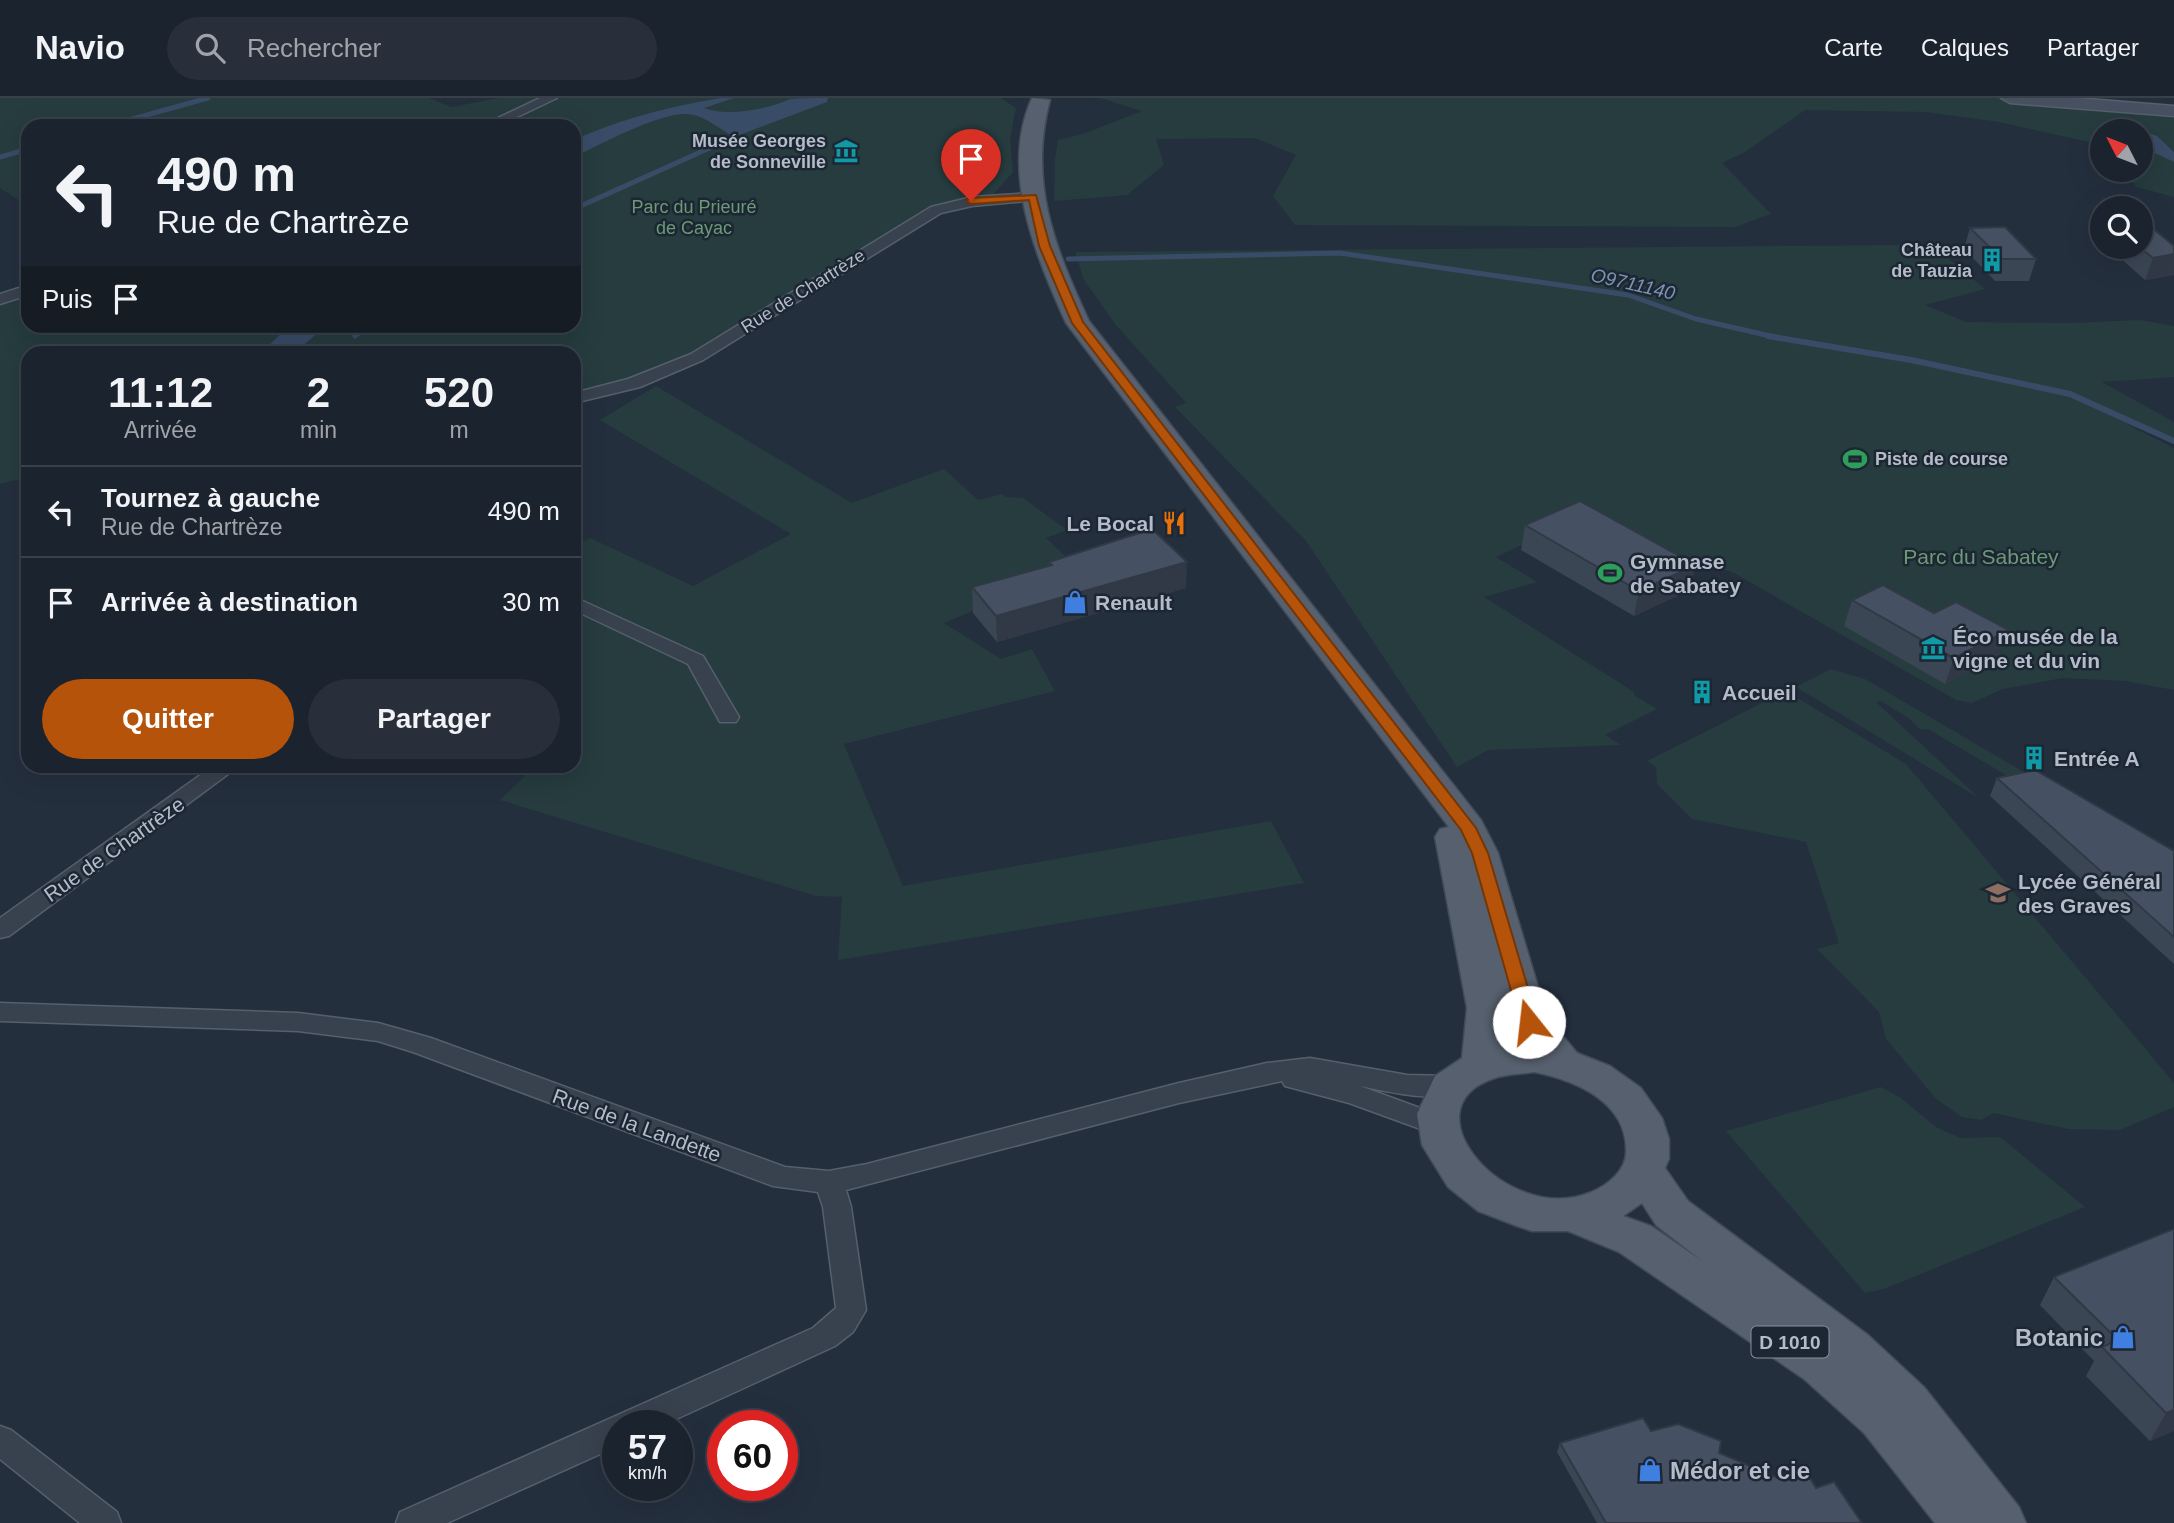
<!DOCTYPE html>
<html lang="fr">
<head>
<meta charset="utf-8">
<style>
	:root { --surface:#1b232e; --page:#282f3a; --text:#f1f3f6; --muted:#a0a4aa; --line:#39404a; --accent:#b45309 }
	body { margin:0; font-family:Helvetica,sans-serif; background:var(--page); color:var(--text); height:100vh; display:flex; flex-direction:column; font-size:26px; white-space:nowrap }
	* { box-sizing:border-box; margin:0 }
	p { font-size:23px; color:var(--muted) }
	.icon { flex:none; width:38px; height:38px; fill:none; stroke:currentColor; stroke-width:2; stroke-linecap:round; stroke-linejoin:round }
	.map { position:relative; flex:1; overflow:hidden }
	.sheet { position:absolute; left:21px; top:248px; width:560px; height:427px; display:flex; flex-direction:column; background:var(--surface); border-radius:21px; box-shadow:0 7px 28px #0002,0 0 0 2px var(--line) }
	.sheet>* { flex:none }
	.guide { position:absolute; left:21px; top:21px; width:560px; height:214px; border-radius:21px; box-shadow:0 7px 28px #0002,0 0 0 2px var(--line); background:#1b232e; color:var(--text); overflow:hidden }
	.needle { width:46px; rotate:312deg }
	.buttons { position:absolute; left:2090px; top:21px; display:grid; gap:14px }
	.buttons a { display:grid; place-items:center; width:63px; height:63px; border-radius:50%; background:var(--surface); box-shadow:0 7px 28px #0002,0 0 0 2px var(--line); font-size:35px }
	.speed { position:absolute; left:602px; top:1312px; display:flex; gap:14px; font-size:35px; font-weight:700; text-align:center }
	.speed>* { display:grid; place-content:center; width:91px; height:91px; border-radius:50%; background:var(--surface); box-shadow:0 7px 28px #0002,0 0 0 2px var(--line); line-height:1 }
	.speed small { font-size:18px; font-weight:400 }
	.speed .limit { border:10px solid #d22; background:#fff; color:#111 }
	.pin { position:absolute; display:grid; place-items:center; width:60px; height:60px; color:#fff; margin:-72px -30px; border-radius:50% 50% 50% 0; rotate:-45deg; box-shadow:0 0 7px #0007 }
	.pin .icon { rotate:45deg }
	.me { position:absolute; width:77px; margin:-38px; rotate:344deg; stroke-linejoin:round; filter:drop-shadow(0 0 5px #0008) }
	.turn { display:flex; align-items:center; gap:24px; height:147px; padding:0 21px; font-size:32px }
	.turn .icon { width:91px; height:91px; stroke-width:2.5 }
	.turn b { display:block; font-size:49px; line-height:60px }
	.then { display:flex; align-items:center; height:66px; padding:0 21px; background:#0003; gap:14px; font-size:26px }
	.eta { display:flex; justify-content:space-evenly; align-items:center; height:119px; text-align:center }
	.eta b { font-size:42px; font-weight:600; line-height:49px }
	.primary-button { display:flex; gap:14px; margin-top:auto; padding:14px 21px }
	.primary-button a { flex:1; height:80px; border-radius:42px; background:var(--accent); color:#fff; font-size:28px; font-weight:600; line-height:80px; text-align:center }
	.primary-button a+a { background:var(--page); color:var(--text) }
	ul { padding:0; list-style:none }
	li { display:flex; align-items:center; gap:21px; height:91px; padding:0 21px; border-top:2px solid var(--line) }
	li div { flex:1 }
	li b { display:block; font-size:26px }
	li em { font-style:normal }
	header { display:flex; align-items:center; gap:42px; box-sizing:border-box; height:98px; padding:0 35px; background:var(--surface); border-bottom:2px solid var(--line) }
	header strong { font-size:33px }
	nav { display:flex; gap:38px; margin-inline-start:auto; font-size:24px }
	.search { width:490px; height:63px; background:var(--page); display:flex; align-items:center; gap:18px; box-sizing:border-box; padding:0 24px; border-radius:38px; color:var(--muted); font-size:26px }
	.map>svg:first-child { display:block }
	.green { fill:#263c3f }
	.water { fill:#394c67 }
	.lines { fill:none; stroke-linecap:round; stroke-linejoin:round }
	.stream-far1 { stroke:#394c67; stroke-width:5 }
	.stream { stroke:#394c67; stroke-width:6 }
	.street-casing { stroke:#565f6c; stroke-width:3 }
	.secondary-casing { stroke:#565f6c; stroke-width:3 }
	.primary-casing { stroke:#414a57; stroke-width:3 }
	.street { fill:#38414e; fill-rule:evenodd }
	.secondary { fill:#465061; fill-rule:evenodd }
	.primary { fill:#56606e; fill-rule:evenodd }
	.wall { fill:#3b4654 }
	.shaded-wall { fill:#303945 }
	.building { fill:#455162; stroke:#303945; stroke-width:2 }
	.route { fill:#b45309; stroke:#753606; stroke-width:2 }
	.labels { text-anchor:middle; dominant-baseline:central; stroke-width:5; stroke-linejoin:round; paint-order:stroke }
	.far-poi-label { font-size:18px; font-weight:bold; fill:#b4bcc9; stroke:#1d2633; text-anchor:end }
	.far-park-label { font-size:18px; fill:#6b9a76; stroke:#1d2633 }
	.far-street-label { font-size:18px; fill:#b4bcc9; stroke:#1d2633 }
	.far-water-label { font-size:19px; font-style:italic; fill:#7c92b1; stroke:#1d2633 }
	.shield { fill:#1d2633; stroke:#878f9c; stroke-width:2 }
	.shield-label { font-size:19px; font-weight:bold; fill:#b4bcc9 }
	.poi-label { font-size:21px; font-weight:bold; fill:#b4bcc9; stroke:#1d2633; text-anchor:start }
	.park-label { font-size:21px; fill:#6b9a76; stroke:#1d2633 }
	.street-label { font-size:21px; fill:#b4bcc9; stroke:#1d2633 }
	.near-poi-label { font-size:24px; font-weight:bold; fill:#b4bcc9; stroke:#1d2633; text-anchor:end }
</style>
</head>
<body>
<header>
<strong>Navio</strong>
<div class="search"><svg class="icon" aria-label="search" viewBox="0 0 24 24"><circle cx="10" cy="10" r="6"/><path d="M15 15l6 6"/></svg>Rechercher</div>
<nav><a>Carte</a><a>Calques</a><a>Partager</a></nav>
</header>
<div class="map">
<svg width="2174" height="1425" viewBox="0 0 2174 1425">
	<rect width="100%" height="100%" fill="#242f3e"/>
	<path class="green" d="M 0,0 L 429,0 L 452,9 L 499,0 L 1001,0 L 1016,10 L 1010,42 L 1013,74 L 990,100 L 957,105 L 697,259 L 574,300 L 574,256 L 28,256 L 28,379 L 0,386 L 0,201 L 28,192 L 28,228 L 574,228 L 574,28 L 28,28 L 28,108 L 0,90 Z
		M 1100,0 L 2010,0 L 2174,13 L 2174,99 L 2136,89 L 2125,72 L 2140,72 L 2140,33 L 2102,33 L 2102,47 L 1999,24 L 1926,14 L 1805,12 L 1745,54 L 1722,65 L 1771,116 L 1735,129 L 1295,127 L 1273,98 L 1296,57 L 1255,40 L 1156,41 L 1164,67 L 1127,97 L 1054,103 L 1055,61 L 1058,42 L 1083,36 L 1142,13 Z
		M 1910,147 L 1942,155 L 1985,191 L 1925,207 L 1966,224 L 2070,225 L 2140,222 L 2174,228 L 2174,279 L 2102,284 L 2174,324 L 2174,343 L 2126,326 L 2174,350 L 2174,592 L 2126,583 L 2063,580 L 2003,591 L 1972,605 L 1956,602 L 1734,475 L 1610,432 L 1582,419 L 1496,459 L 1537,484 L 1484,499 L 1634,594 L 1634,597 L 1657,611 L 1605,637 L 1621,647 L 1488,652 L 1457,669 L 1306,443 L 1175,309 L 1186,305 L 1116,227 L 1084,182 L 1075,154 Z
		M 656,288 L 852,405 L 944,371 L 978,402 L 1002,396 L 1005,399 L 1023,400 L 1067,432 L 1046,440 L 1077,469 L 944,525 L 1001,561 L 1032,551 L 1055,593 L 844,646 L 903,788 L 1271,723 L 1304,785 L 838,862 L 842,799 L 816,798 L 500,702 L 534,669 L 574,668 L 574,449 L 590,440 L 693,488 L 791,436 L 600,322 Z
		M 1831,571 L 1865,581 L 2029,677 L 2026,689 L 1928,631 L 1921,632 L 1907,619 L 1881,603 L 1876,604 L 1979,700 L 1796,589 Z
		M 1786,593 L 1906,666 L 2174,985 L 2174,1009 L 2120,1032 L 2068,1031 L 1994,1015 L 1981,1022 L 1962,1019 L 1936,1001 L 1886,941 L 1879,914 L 1817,851 L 1839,845 L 1806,744 L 1692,721 L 1657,686 L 1656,669 L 1647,663 Z
		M 1881,989 L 1901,1000 L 1936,1029 L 1960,1040 L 2000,1039 L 2085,1109 L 1884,1191 L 1865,1195 L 1726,1033 Z"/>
	<path class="water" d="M 721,0 L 734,0 L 704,10 C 727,19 769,11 790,1 C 799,0 818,0 828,0 L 827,4 L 734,39 C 720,31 701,15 685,16 C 657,16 601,46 574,59 L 574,42 C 623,20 668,9 721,0 Z
		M 2139,32 L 2157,38 L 2174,54 L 2174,64 L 2140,48 L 2140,33 L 2120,33 Z
		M 289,228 L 326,228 L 294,255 L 261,255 Z"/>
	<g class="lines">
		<path class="stream-far1" d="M 107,28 L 208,0
			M 0,59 L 28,51
			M 574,111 L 734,39
			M 1068,161 L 1340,155 L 1628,197 L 1696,221 L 1779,240
			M 355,238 L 370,228"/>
		<path class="stream" d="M 1768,238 L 1911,262 L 2070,296 L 2174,343
			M 332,256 L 345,249"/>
		<g class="street-casing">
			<path id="street" d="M 540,0 L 557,0 L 498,28 L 481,28 Z
				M 1033,95 L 1038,96 L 1038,102 L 972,108 L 941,115 L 703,262 L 640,289 L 574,305 L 574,295 L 628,281 L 691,256 L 931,109 L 972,99 Z
				M 28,187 L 28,197 L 0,206 L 0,196 Z
				M 574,499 L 703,558 L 739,619 L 736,624 L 720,624 L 688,566 L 574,512 Z
				M 213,668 L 239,668 L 9,838 L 0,840 L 0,820 Z
				M 0,905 L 298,915 L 378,925 L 431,940 L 785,1069 L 829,1073 L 867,1066 L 1179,985 L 1267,965 L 1310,960 L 1407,977 L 1450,978 L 1459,981 L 1463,988 L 1459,995 C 1428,1004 1391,994 1360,988 L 1447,1020 L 1451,1027 L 1447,1034 L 1437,1037 L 1349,1005 L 1285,988 L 1282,983 L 1179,1005 L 846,1092 L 851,1109 L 866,1212 L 853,1234 L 835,1248 L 661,1328 L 618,1328 L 618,1348 L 447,1425 L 396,1425 L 400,1414 L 813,1230 L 836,1210 L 823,1109 L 818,1094 L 773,1088 L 413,954 L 378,943 L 298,933 L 0,923 Z
				M 0,1328 L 11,1332 L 117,1414 L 121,1425 L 80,1425 L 0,1361 Z"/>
		</g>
		<g class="secondary-casing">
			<path id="secondary" d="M 2001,0 L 2076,0 L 2174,8 L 2174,18 L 2010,5 Z"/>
		</g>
		<g class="primary-casing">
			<path id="primary" d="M 1032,0 L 1050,2 C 1028,84 1055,150 1089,223 L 1481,722 L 1498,755 L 1547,919 L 1577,955 L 1610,968 L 1641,990 L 1662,1020 L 1669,1041 L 1669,1061 L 1665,1070 L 1688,1103 L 1868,1237 L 1924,1289 L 2019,1409 L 2026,1425 L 1935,1425 L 1864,1335 L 1804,1281 L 1619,1154 L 1568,1133 L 1532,1133 L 1517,1128 L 1478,1113 L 1448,1089 L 1422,1047 L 1417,1016 L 1435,978 L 1462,960 L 1467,910 L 1435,739 L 1440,731 L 1449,729 L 1066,225 C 1036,158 999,73 1032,0 ZM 1506,914 L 1509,924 L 1525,946 L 1504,949 ZM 1534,974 C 1575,982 1628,1004 1626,1054 C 1626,1073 1607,1088 1589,1095 C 1507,1127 1406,1012 1492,981 C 1504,976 1521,976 1534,974 ZM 1642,1105 L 1656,1127 L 1702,1163 L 1651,1128 L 1623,1118 Z"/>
		</g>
		<use href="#street" class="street"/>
		<use href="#secondary" class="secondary"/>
		<use href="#primary" class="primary"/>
	</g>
	<path class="wall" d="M 1970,130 L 2036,161 L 2029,183 L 1995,183 L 1964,151 Z
		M 2109,149 L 2140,149 L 2174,177 L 2145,182 L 2109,150 Z
		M 1525,427 L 1690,492 L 1634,518 L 1521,452 Z
		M 1049,464 L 1186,490 L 997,544 L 973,515 L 972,489 L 1049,468 Z
		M 1852,502 L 1999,558 L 1945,586 L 1844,528 Z
		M 1997,680 L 2174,753 L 2174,866 L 1990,698 Z
		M 2174,1131 L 2174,1333 L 2150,1343 L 2086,1278 L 2094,1263 L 2040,1207 L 2054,1179 Z
		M 1651,1333 L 1719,1355 L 1785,1383 L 1816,1390 L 1862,1425 L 1597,1425 L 1557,1354 L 1560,1345 Z"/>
	<path class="shaded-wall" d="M 2174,156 L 2174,177 L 2145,182 L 2153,160 Z
		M 1187,464 L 1186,490 L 997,544 L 996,518 Z
		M 1696,467 L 1690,492 L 1634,518 L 1639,493 Z
		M 2009,532 L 1999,558 L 1945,586 L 1954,560 Z
		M 2174,1312 L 2174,1333 L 2150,1343 L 2166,1315 Z"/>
	<path class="building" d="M 2140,128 L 2150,128 L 2174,148 L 2174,156 L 2153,160 L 2139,149 Z
		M 2005,129 L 2036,161 L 2002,161 L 1970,130 Z
		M 1580,403 L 1696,467 L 1639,493 L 1525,427 Z
		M 1152,431 L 1187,464 L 996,518 L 972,489 L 1052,467 L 1049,464 Z
		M 1883,487 L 1934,515 L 1956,504 L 2009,532 L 1954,560 L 1852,502 Z
		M 2035,672 L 2174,753 L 2174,839 L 1997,680 Z
		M 2174,1131 L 2174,1312 L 2166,1315 L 2102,1249 L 2118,1242 L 2054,1179 Z
		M 1643,1320 L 1651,1333 L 1678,1326 L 1721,1343 L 1719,1355 L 1785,1383 L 1807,1375 L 1816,1390 L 1834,1384 L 1862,1425 L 1606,1425 L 1560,1345 Z"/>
	<path class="route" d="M 1036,97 L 1050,148 L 1083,224 L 1476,730 L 1488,755 L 1538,924 L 1535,928 L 1523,928 L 1520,924 L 1472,755 L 1461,732 L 1072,225 L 1039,148 L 1029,102 L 971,106 L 966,103 L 971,100 Z"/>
	<defs>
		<g id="museum-bare" transform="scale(1.89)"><path d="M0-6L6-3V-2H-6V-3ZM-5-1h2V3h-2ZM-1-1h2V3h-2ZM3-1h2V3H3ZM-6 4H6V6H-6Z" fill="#0f9aa8" stroke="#1d2633" stroke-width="2.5" paint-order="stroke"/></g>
		<g id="building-bare" transform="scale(1.89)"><path d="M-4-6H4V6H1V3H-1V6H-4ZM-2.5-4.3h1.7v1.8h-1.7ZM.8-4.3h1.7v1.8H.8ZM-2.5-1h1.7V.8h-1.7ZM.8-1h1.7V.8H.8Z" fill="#0f9aa8" stroke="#1d2633" stroke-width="2.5" paint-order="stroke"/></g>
		<g id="stadium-bare" transform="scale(1.89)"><path d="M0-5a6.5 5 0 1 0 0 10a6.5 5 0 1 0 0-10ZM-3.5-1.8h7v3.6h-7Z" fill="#2e9e5b" stroke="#1d2633" stroke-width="2.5" paint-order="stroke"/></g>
		<g id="restaurant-bare" transform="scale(1.89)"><path d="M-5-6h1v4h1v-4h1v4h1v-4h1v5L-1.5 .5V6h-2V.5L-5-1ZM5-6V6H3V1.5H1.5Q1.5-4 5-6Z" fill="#e8710a" stroke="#1d2633" stroke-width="2.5" paint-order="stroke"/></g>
		<g id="shop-bare" transform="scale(1.89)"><path d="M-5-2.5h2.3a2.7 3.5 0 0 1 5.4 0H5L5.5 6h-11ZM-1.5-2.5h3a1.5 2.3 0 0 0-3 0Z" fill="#3f7fe0" stroke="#1d2633" stroke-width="2.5" paint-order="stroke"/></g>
		<g id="school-bare" transform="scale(1.89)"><path d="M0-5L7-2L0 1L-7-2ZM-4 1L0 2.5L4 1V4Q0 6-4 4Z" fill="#8d6e63" stroke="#1d2633" stroke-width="2.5" paint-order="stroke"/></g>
	</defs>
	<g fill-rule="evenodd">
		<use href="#museum-bare" x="846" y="53"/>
		<use href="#building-bare" x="1992" y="162"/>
		<use href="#stadium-bare" x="1855" y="361"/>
		<use href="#restaurant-bare" x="1174" y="425"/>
		<use href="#stadium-bare" x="1610" y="475"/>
		<use href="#shop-bare" x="1075" y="504"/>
		<use href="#museum-bare" x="1933" y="550"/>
		<use href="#building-bare" x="1702" y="594"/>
		<use href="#building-bare" x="2034" y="660"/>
		<use href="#school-bare" x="1998" y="795"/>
		<use href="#shop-bare" x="2123" y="1239"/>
		<use href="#shop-bare" x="1650" y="1372"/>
	</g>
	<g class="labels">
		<g class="far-poi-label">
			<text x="826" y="43">Musée Georges<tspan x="826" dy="21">de Sonneville</tspan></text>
			<text x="1972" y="152">Château<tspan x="1972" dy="21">de Tauzia</tspan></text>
			<text x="1875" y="361" text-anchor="start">Piste de course</text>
		</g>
		<g class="far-park-label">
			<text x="694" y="109">Parc du Prieuré<tspan x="694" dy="21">de Cayac</tspan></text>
		</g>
		<g class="far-street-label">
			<text transform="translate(803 193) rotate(-32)">Rue de Chartrèze</text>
		</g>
		<g class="far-water-label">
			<text transform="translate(1633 186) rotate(13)">O9711140</text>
		</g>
		<rect class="shield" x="1751.5" y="1228.5" width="77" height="31" rx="5"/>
		<g class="shield-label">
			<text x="1790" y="1244">D 1010</text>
		</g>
		<g class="poi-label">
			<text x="1154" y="425" text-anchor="end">Le Bocal</text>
			<text x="1630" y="463">Gymnase<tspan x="1630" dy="24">de Sabatey</tspan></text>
			<text x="1095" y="504">Renault</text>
			<text x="1953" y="538">Éco musée de la<tspan x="1953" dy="24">vigne et du vin</tspan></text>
			<text x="1722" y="594">Accueil</text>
			<text x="2054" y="660">Entrée A</text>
			<text x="2018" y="783">Lycée Général<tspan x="2018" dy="24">des Graves</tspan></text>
		</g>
		<g class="park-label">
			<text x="1981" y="458">Parc du Sabatey</text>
		</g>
		<g class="street-label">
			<text transform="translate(114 751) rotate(-35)">Rue de Chartrèze</text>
			<text transform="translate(637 1027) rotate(20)">Rue de la Landette</text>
		</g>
		<g class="near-poi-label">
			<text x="2103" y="1239">Botanic</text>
			<text x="1670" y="1372" text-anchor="start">Médor et cie</text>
		</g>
	</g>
</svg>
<div class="buttons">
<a><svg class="needle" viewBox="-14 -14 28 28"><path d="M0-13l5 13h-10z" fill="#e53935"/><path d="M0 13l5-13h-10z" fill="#a0a4aa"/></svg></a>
<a><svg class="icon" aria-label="search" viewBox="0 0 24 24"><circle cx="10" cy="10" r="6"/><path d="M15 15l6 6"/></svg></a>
</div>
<div class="speed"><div>57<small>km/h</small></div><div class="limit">60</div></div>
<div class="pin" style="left:971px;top:103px;background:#d93025"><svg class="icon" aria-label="arrive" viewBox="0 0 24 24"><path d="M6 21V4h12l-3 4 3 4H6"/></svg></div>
<svg class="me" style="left:1529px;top:924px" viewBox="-20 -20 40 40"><circle r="19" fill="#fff"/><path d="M0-13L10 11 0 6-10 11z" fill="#b45309"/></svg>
<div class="guide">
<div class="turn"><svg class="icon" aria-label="left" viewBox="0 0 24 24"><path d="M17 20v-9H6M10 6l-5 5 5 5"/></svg><div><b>490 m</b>Rue de Chartrèze</div></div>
<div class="then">Puis<svg class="icon" aria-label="arrive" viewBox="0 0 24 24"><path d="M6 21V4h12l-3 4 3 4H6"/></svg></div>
</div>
<section class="sheet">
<div class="eta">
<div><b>11:12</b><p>Arrivée</p></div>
<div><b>2</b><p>min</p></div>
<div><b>520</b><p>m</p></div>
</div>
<ul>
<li><svg class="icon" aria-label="left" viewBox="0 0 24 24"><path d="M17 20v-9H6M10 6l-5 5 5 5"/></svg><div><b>Tournez à gauche</b><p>Rue de Chartrèze</p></div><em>490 m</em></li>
<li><svg class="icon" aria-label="arrive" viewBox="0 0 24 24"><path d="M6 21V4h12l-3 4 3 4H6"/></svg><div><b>Arrivée à destination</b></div><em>30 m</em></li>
</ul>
<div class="primary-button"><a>Quitter</a><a>Partager</a></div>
</section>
</div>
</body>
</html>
